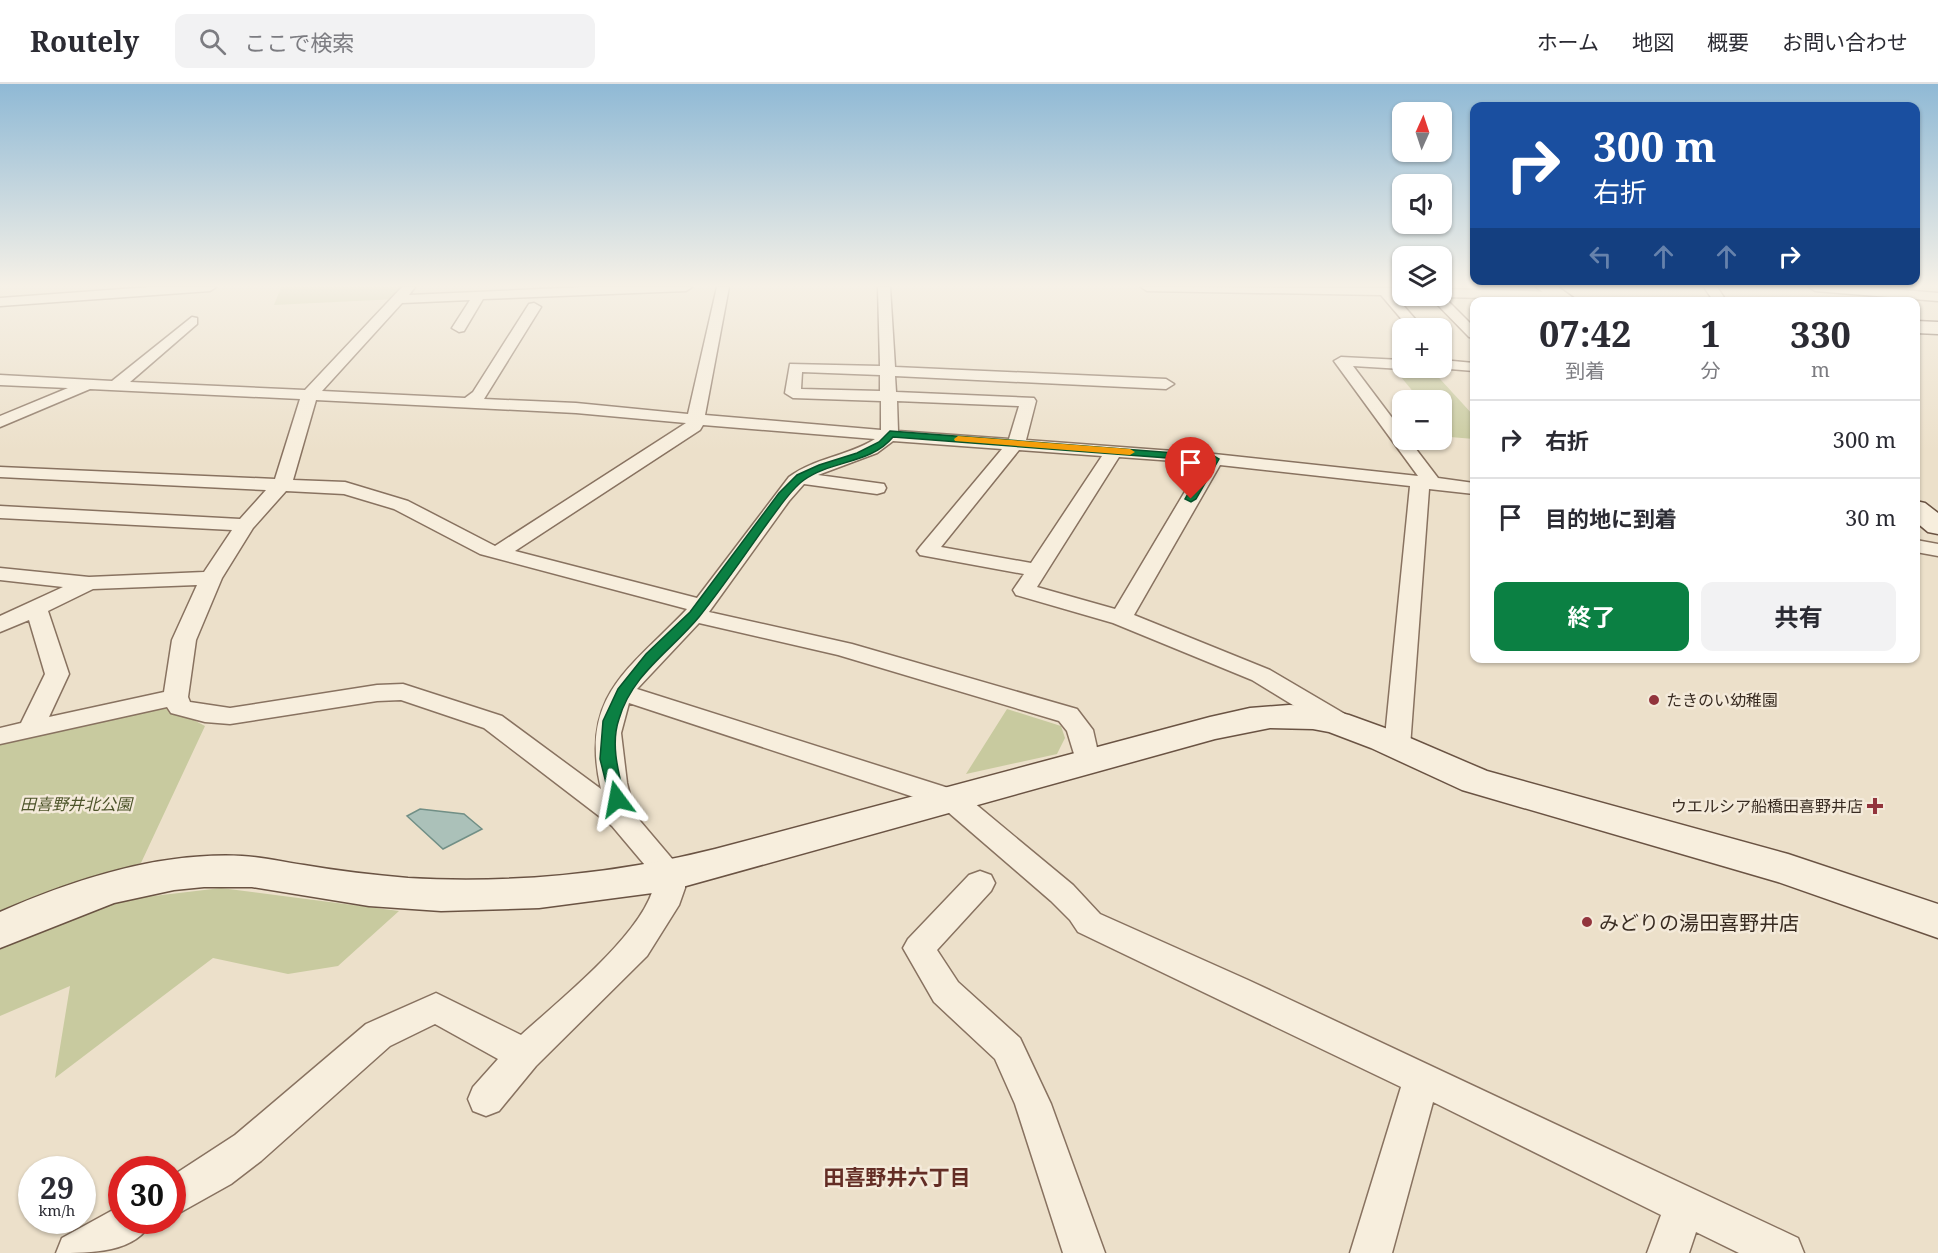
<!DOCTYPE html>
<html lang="ja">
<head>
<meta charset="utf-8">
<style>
	:root { --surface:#fff; --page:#f2f2f3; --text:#2b2b33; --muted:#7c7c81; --line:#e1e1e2; --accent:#0b8043 }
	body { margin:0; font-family:"Noto Serif","Noto Sans JP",serif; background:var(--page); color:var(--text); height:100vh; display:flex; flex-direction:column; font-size:22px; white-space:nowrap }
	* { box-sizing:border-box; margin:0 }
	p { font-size:20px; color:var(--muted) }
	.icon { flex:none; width:33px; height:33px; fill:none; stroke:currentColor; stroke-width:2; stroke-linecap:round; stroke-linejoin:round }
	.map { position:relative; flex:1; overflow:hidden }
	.side { position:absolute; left:1470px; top:213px; width:450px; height:366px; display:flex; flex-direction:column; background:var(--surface); border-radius:12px; box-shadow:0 2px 4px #0004 }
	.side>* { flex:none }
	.banner { position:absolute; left:1470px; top:18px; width:450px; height:183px; border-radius:12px; box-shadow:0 2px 4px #0004; background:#1a4fa0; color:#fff; overflow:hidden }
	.needle { width:39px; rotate:3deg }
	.controls { position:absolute; left:1392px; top:18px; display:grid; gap:12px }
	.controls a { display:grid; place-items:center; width:60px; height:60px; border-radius:12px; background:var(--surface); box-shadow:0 2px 4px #0004; font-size:30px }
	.speed { position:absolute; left:18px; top:1072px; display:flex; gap:12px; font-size:30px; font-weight:700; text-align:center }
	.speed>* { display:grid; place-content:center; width:78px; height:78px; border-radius:50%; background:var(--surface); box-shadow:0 2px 4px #0004; line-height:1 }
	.speed small { font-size:15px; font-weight:400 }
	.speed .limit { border:9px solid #d22; background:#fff; color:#111 }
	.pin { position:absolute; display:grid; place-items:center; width:51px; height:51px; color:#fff; margin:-62px -26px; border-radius:50% 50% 50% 0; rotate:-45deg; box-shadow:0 0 6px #0007 }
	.pin .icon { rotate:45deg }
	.me { position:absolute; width:66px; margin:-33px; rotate:347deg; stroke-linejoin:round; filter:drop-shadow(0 0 4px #0008) }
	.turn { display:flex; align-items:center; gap:21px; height:126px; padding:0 24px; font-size:27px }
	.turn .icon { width:78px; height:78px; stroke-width:2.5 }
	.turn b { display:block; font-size:42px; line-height:51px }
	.lanes { display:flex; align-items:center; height:57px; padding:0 24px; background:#0003; justify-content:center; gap:30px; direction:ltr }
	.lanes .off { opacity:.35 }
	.eta { display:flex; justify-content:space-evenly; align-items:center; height:102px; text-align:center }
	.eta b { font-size:36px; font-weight:700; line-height:42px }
	.cta { display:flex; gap:12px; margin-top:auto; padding:12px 24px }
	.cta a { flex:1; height:69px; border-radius:12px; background:var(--accent); color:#fff; font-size:24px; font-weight:700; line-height:69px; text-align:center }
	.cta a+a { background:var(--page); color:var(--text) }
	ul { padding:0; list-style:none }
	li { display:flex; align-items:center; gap:18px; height:78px; padding:0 24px; border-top:2px solid var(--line) }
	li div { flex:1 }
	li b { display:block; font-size:22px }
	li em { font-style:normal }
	header { display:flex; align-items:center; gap:36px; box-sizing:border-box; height:84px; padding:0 30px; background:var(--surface); border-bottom:2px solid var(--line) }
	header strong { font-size:28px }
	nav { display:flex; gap:33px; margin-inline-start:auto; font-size:21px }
	.search { width:420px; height:54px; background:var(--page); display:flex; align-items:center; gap:15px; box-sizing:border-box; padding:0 21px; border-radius:12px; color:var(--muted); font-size:22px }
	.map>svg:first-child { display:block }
	.green { fill:#c8ca9f }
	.water { fill:#abc1b9; stroke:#718f86; stroke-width:1.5 }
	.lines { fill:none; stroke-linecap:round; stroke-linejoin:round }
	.street-casing { stroke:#887260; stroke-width:3 }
	.secondary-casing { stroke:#6a5343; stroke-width:3 }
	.street { fill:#f7eedd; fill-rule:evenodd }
	.secondary { fill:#f7eedd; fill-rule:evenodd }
	.route { fill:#0b8043; stroke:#07532c; stroke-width:1.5 }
	.slow { fill:#f59e0b }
	.poi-dot { fill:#92343c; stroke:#f4eada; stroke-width:2 }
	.labels { text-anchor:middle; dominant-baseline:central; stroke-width:5; stroke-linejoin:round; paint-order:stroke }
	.poi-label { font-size:16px; fill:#392c22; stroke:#f4eada; text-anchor:start }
	.park-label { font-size:16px; font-style:italic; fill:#4d542a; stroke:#f4eada }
	.near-poi-label { font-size:20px; fill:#392c22; stroke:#f4eada; text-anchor:start }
	.near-neighbourhood-label { font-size:21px; font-weight:bold; fill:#632d25; stroke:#f4eada }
</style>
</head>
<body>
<header>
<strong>Routely</strong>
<div class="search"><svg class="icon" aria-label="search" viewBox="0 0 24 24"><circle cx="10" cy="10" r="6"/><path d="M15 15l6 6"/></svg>ここで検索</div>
<nav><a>ホーム</a><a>地図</a><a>概要</a><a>お問い合わせ</a></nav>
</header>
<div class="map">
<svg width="1938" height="1169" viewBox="0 0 1938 1169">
	<rect width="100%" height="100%" fill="#ece0ca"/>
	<path class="green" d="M 281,203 L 405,203 L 397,215 L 274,221 Z
		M 1391,281 L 1430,284 L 1474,332 L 1474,355 L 1450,353 L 1442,343 L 1442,316 L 1420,316 Z
		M 169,623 L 205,642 L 141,779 L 35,813 L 0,827 L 0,658 Z
		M 1007,625 L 1061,642 L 1065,654 L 1057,670 L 966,690 Z
		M 221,804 L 399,827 L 338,882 L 288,890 L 213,874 L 55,994 L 70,902 L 0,932 L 0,863 L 120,816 Z"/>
	<path class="water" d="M 420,725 L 464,730 L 482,745 L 443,765 L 407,732 Z"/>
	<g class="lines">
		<g class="street-casing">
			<path id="street" d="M 150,203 L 216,203 L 210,207 L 0,222 L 0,214 Z
				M 402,203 L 415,203 L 409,211 L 584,203 L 692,203 L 686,207 L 483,215 L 464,247 L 459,248 L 452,244 L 470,216 L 402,219 L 322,307 L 465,314 L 473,308 L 529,220 L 534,219 L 541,223 L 484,315 L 576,319 L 688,330 L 717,203 L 729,203 L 705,331 L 881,346 L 881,317 L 793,314 L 785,309 L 790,280 L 880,282 L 878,203 L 890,203 L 895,283 L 1166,295 L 1174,300 L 1166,305 L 895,292 L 896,308 L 1034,314 L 1036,317 L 1026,356 L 1214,370 L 1418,392 L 1334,277 L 1341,273 L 1402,276 L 1402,284 L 1406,284 L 1402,285 L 1353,282 L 1402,347 L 1402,356 L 1409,356 L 1438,394 L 1474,399 L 1474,410 L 1429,405 L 1410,663 L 1406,669 L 1397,672 L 1388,669 L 1384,663 L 1410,402 L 1220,381 L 1134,531 L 1270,586 L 1350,633 L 1354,639 L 1350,645 L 1341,647 L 1332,645 L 1252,596 L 1113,539 L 1016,511 L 1013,506 L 1024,490 L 920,471 L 917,467 L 920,463 L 1002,365 L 893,357 L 877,369 L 818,391 L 884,400 L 886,404 L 884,408 L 877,410 L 804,400 L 789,417 L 709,528 L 852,560 L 1077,625 L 1093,646 L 1100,677 L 1096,683 L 1087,686 L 1078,683 L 1067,647 L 1059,637 L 838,571 L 699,539 L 637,605 L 961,708 L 1073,801 L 1100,830 L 1248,896 L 1798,1154 L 1804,1169 L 1739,1169 L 1696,1148 L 1689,1169 L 1647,1169 L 1661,1131 L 1433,1018 L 1392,1169 L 1350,1169 L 1401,1003 L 1078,848 L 1070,836 L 1051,817 L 941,722 L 629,619 L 621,649 L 627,699 L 635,731 L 685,790 L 685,804 L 679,821 L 647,872 L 536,982 L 499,1027 L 486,1032 L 473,1027 L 468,1015 L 473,1003 L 498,975 L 435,940 L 390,962 L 261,1077 L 231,1100 L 172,1133 L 172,1092 L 235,1051 L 366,940 L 436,909 L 521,951 C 557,918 654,842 655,793 L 612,742 L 484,644 L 401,616 L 377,617 L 230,640 L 205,638 L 171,629 L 167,623 L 0,660 L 0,644 L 21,639 L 45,590 L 29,536 L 0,548 L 0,532 L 63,503 L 0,496 L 0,484 L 89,493 L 204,488 L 232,446 L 0,434 L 0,422 L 240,435 L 266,406 L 0,393 L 0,383 L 275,395 L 300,315 L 90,305 L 0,343 L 0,332 L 68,304 L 0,301 L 0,291 L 112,297 L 192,233 L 197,234 L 197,240 L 130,298 L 305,306 ZM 802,288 L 880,291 L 880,307 L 801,305 ZM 316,316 L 576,329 L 686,339 L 495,462 L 408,417 L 345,398 L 293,396 ZM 897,317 L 1019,322 L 1009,355 L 898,347 ZM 703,341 L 875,355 C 848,372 814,374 789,393 L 697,514 L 515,467 L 700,346 ZM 1019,366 L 1102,372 L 1031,479 L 941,463 ZM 1119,373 L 1202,379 L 1115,525 L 1037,503 ZM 286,407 L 344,410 L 394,425 L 480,470 L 687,525 C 630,585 579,611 601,705 L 502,632 L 403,600 L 377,601 L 230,624 L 190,618 L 188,613 L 196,556 L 222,494 L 253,444 ZM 197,501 L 172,556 L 164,608 L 49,633 L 69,590 L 48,527 L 93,505 Z
				M 1141,203 L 1402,204 L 1404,212 L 1395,212 L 1423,244 L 1409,244 L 1381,211 L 1147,207 Z
				M 1704,203 L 1717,203 L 1727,218 L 1714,218 Z
				M 1809,203 L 1868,203 L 1938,209 L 1938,217 L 1815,207 Z
				M 1442,205 L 1561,208 L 1568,212 L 1561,216 L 1444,213 L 1474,243 L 1474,254 L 1469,253 L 1429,212 L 1442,212 Z
				M 1442,276 L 1474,279 L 1474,287 L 1437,284 L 1442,284 Z
				M 1916,456 L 1938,460 L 1938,472 L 1916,468 Z
				M 980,787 L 991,791 L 995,799 L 991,807 L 937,866 L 958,898 L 1020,954 L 1051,1020 L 1105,1169 L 1063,1169 L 1015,1020 L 995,975 L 934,918 L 903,864 L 908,855 L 969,791 Z
				M 122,1121 L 122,1137 L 152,1137 C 136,1169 92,1169 56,1169 L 62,1154 Z"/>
		</g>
		<g class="secondary-casing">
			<path id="secondary" d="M 1536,203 L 1558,203 L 1579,218 L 1556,218 Z
				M 1916,237 L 1938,238 L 1938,250 L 1916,249 Z
				M 1916,417 L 1925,419 L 1938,429 L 1938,450 L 1928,448 L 1916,438 Z
				M 1289,621 L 1313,622 L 1349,631 L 1396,648 L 1487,687 L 1788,770 L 1938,820 L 1938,854 L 1778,798 L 1462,706 L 1371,664 L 1329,648 L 1313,645 L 1270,644 L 1215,655 L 668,807 L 539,824 L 441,827 L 369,822 L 252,803 L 204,803 L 174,806 L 114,819 L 0,864 L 0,828 C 75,795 159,768 242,772 C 263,773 283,778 304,781 C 339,787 374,791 408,794 C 509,800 617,790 715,765 L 1210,633 L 1250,624 Z"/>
		</g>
		<use href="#street" class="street"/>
		<use href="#secondary" class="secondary"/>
	</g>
	<linearGradient id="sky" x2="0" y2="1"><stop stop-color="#8fb9d5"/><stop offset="0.55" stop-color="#f6f1e7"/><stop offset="1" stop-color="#f6f1e7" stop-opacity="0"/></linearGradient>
	<rect width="1938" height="367" fill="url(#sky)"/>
	<path class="route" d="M 890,347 L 1214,372 L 1219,375 L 1196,415 L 1191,418 L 1185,415 L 1207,377 L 893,353 C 871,380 832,376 804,396 C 790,406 780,423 769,437 C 746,469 724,502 699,533 C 671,567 632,590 619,635 C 610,661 619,690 625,715 L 617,721 L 611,719 L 600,675 L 603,637 L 618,605 L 646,570 L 690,528 L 779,409 L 797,391 L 819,381 L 857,369 L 879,358 Z"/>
	<path class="slow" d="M 958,352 L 1130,365 L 1135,368 L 1130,371 L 955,357 L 954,355 Z"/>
	<g class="poi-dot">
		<circle cx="1654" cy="616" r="6"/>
		<path d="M1872 713h6v6h6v6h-6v6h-6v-6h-6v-6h6z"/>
		<circle cx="1587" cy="838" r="6"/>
	</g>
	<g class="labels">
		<g class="poi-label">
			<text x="1666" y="616">たきのい幼稚園</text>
			<text x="1863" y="722" text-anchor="end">ウエルシア船橋田喜野井店</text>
		</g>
		<g class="park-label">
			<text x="76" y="720">田喜野井北公園</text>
		</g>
		<g class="near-poi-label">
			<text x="1599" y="838">みどりの湯田喜野井店</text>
		</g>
		<g class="near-neighbourhood-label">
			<text x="897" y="1093">田喜野井六丁目</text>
		</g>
	</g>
</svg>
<div class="controls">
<a><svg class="needle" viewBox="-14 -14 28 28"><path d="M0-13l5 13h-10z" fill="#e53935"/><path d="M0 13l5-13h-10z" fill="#7c7c81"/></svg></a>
<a><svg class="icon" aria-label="sound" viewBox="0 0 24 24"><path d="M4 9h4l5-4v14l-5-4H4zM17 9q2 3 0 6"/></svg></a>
<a><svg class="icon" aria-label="layers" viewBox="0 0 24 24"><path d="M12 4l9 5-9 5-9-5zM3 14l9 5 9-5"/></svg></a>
<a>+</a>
<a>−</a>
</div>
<div class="speed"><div>29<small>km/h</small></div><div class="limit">30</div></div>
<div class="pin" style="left:1191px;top:415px;background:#d93025"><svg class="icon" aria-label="arrive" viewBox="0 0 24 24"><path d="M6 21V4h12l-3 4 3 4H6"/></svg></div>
<svg class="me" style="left:617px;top:715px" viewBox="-20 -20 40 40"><path d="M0-17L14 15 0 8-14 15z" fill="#0b8043" stroke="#fff" stroke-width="4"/></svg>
<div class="banner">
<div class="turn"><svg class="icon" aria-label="right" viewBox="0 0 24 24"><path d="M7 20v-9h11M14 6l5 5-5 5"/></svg><div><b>300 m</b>右折</div></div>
<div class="lanes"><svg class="icon off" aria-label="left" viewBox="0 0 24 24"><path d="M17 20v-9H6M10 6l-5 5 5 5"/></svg><svg class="icon off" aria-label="ahead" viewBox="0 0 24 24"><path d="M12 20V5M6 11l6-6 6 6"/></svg><svg class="icon off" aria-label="ahead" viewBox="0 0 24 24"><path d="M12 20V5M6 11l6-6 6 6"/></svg><svg class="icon" aria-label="right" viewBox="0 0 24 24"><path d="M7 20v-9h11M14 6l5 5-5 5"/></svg></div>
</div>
<section class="side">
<div class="eta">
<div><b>07:42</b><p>到着</p></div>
<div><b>1</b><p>分</p></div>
<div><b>330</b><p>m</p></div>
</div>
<ul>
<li><svg class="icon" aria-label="right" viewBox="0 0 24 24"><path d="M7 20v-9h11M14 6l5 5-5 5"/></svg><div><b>右折</b></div><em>300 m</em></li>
<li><svg class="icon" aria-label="arrive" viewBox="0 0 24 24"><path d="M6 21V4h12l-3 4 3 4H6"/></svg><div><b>目的地に到着</b></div><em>30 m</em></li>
</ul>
<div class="cta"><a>終了</a><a>共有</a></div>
</section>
</div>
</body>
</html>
